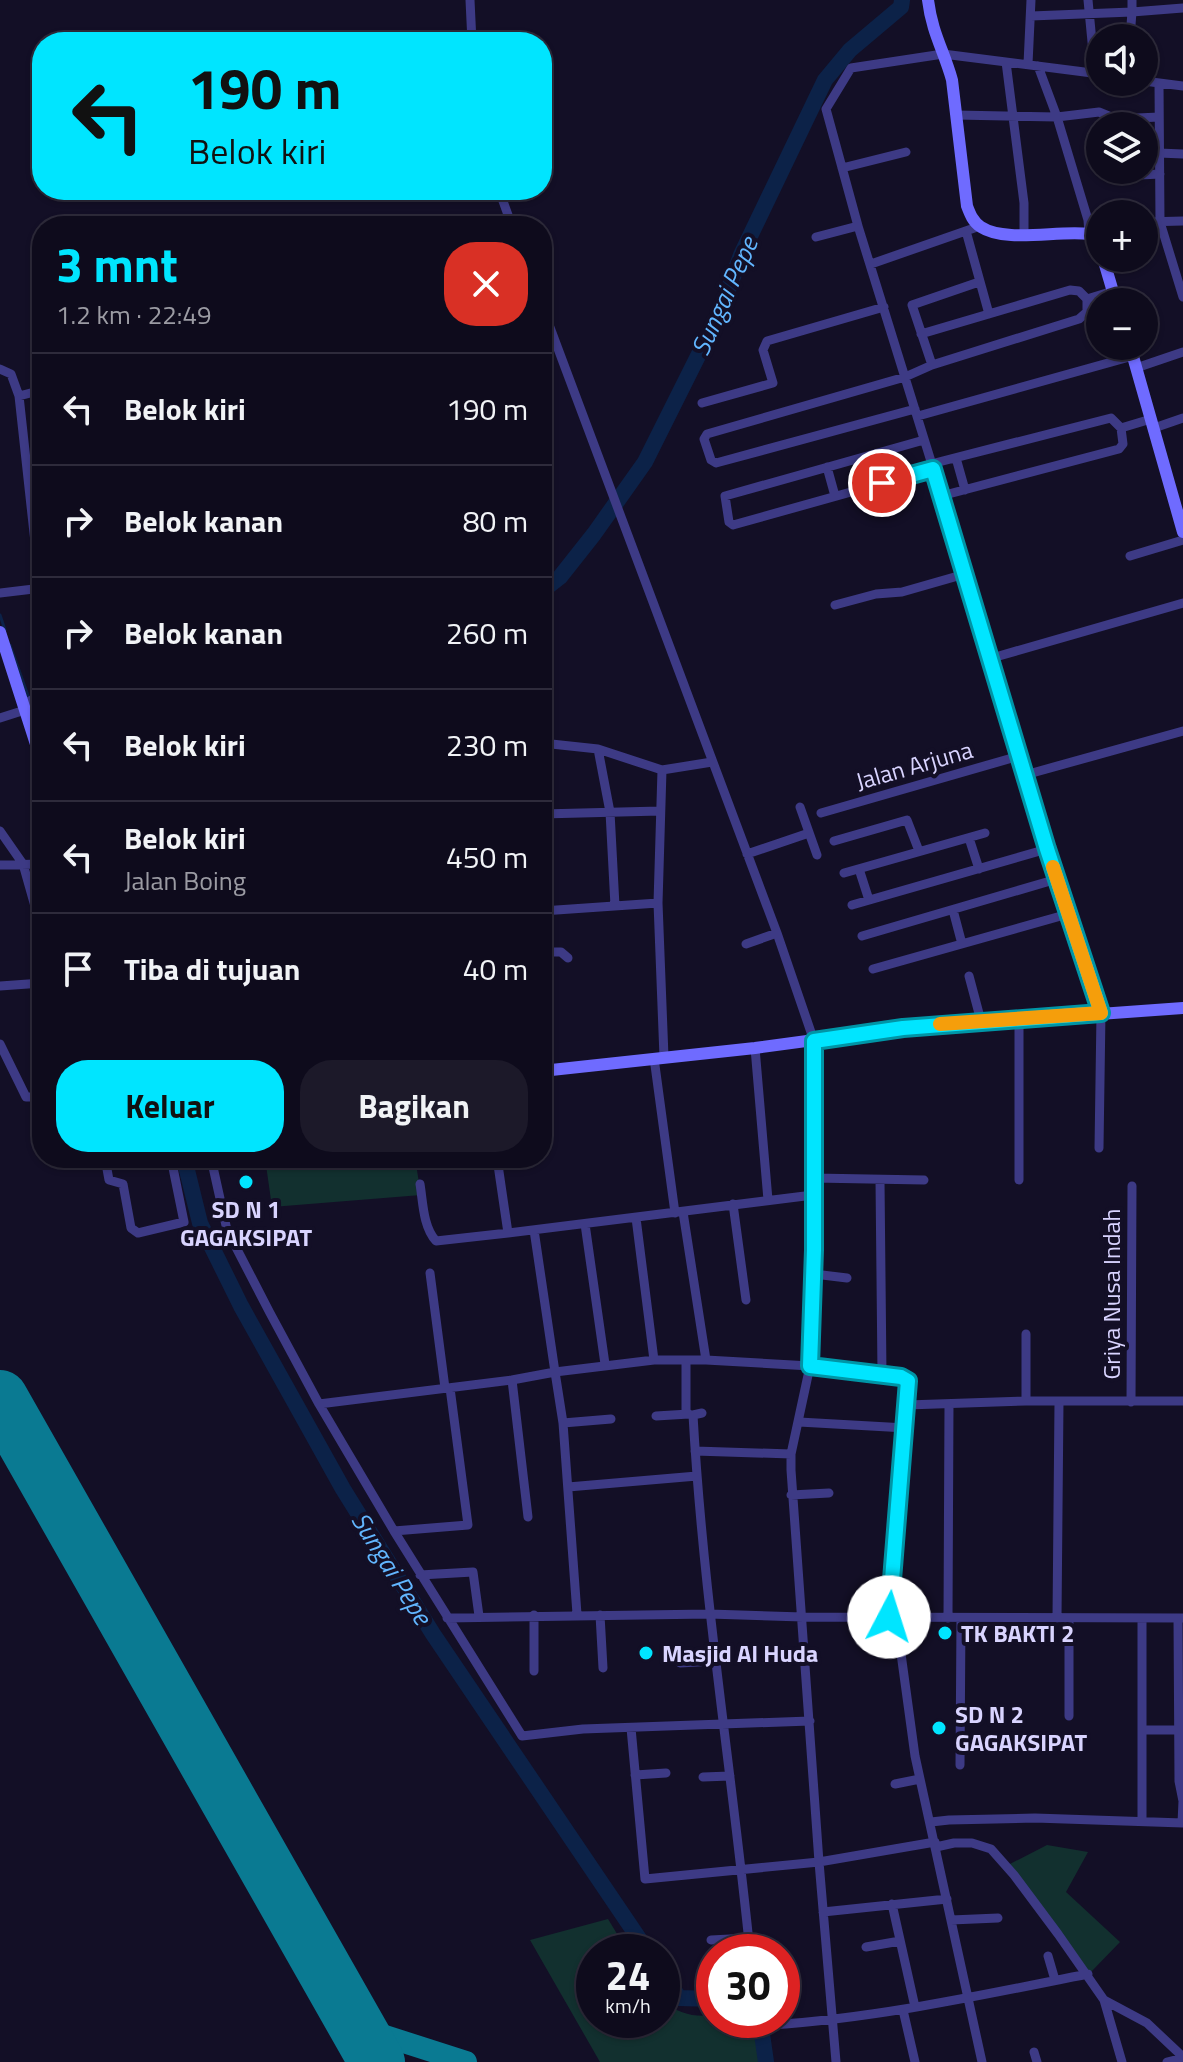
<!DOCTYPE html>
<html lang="id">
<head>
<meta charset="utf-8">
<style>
	:root { --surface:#0e0b1c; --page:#1c1929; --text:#f1f3f6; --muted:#9b9ba3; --line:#2e2b3b; --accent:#00e5ff }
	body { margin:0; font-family:"Titillium Web",sans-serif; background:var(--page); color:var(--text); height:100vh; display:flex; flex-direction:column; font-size:30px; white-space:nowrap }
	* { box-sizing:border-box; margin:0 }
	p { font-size:26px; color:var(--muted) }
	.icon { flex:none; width:44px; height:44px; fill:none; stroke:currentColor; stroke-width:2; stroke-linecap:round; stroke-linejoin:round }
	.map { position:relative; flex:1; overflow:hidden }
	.side { position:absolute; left:32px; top:216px; width:520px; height:952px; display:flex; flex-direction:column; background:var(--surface); border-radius:32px; box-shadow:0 2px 6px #0004,0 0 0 2px var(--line) }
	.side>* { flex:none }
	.top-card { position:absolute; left:32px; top:32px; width:520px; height:168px; border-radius:32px; box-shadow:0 2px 6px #0004,0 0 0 2px var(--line); background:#00e5ff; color:#111; overflow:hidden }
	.buttons { position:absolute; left:1086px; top:24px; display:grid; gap:16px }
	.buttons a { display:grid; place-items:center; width:72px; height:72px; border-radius:50%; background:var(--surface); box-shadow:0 2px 6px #0004,0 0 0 2px var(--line); font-size:40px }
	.speed { position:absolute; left:576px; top:1934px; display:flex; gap:16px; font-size:40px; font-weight:700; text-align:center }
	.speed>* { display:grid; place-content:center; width:104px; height:104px; border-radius:50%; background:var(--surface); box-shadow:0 2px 6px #0004,0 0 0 2px var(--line); line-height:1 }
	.speed small { font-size:20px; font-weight:400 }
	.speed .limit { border:12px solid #d22; background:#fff; color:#111 }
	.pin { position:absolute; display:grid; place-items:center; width:68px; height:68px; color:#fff; margin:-34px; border:4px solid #fff; border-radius:50%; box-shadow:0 2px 8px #0007 }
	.me { position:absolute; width:88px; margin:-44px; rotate:5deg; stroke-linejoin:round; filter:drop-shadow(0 0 6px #0008) }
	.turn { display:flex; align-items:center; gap:28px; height:168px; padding:0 24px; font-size:36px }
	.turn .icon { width:104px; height:104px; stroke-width:2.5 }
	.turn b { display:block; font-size:56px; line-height:68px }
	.round { display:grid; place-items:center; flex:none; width:84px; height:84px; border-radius:32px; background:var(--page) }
	.head { display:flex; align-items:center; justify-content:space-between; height:136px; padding:0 24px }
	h1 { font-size:48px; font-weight:700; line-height:60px; color:var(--accent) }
	.cta { display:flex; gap:16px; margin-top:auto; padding:16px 24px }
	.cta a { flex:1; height:92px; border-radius:32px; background:var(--accent); color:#111; font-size:32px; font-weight:700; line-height:92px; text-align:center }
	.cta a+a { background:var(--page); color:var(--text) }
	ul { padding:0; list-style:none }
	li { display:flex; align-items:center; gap:24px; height:112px; padding:0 24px; border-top:2px solid var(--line) }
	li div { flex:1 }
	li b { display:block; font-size:30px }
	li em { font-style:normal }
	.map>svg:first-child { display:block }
	.green { fill:#12302f }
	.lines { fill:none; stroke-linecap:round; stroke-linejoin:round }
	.stream { stroke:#0c2248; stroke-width:3 }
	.river { stroke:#0c2248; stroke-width:16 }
	.taxiway { stroke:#0a7a92; stroke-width:22 }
	.runway { stroke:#0a7a92; stroke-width:56 }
	.street { stroke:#3d3a85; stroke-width:9 }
	.secondary { stroke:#6f6bff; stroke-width:12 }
	.route-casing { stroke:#0095a6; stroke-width:20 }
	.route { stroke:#00e5ff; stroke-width:14 }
	.slow { stroke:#f59e0b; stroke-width:14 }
	.poi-dot { fill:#00e5ff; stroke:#130f26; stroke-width:3 }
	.labels { text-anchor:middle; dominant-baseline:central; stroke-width:8; stroke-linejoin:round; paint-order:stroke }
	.street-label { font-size:24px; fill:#d9d4ff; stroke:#130f26 }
	.poi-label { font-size:24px; font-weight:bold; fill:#d9d4ff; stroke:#130f26; text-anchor:start }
	.water-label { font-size:26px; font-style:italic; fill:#62b6ff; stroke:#130f26 }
</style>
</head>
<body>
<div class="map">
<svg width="1183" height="2062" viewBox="0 0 1183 2062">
	<rect width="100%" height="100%" fill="#130f26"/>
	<path class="green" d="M 265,1158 L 415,1158 L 421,1195 L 272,1207 Z
		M 1047,1845 L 1088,1852 L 1066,1892 L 1120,1942 L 1090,1973 L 1008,1865 Z
		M 608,1919 L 628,1952 L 594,1952 L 594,2020 L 662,2020 L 662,2002 C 680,2013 693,2018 714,2015 L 714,2020 L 753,2020 L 759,2026 L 764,2062 L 600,2062 L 530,1940 Z"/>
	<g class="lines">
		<path class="stream" d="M 0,615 L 5,630
			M 10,645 L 42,735"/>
		<path class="river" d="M 542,591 L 560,577 L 594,534 L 645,462 L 720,312 L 741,255 L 825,80 L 850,50 L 901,7 L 902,0
			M 184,1158 L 200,1223 L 241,1306 L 343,1489 L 433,1634 L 648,1952
			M 662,1972 L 679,1998 L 714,1999
			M 756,2020 L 761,2027 L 766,2062"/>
		<path class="taxiway" d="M 357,2027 L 466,2062"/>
		<path class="runway" d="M 0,1398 L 377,2062"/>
		<path class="street" d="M 470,0 L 472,42
			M 1088,0 L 1095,73
			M 1031,16 L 1132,12 L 1132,0
			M 1130,38 L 1132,12 L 1183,8
			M 1006,62 L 1024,203 L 1024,234
			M 1028,64 L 1031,0
			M 1038,66 L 1057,117 L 1088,220 L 1089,234
			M 1144,81 L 1183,86
			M 1159,83 L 1160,222 L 1183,297
			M 956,115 L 1057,117 L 1099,112 L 1116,119 L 1159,117
			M 1159,153 L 1183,154
			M 842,168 L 906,152
			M 1119,176 L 1160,174
			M 499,190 L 512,226
			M 1144,222 L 1183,221
			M 966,231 L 989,314
			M 816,237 L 858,226
			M 871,264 L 980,226
			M 979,282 L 912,305 L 932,365 L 1079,319 L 1087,312 L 1087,299
			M 542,306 L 777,933 L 814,1041 L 814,1250 L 810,1366 L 791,1454 L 791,1470 L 819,1862 L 935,1842
			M 921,334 L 1070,290 L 1079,291 L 1087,299 L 1113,291
			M 1136,368 L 1183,352
			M 0,369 L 11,374 L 19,396 L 40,588
			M 19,396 L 42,390
			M 702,403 L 773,383 L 763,350 L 767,341 L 884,307
			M 915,409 L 716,463 L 711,460 L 704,439 L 707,434 L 905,377 L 932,365
			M 918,416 L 1133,356
			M 1154,428 L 1183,418
			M 924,440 L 725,496 L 729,522 L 733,525 L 933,469
			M 956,458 L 965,490
			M 931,464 L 1111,418 L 1121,428 L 1151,419
			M 827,467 L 835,496
			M 941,496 L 1119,449 L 1123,444 L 1121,428
			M 1130,556 L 1183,540
			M 0,593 L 42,588
			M 835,605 L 876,594 L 902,592 L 965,574
			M 992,658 L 1183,603
			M 23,705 L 42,694
			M 0,718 L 25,710
			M 542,743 L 598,749 L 662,770 L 658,903 L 664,1057
			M 598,749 L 610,812 L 615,906
			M 662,770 L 712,762
			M 1025,775 L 1183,731
			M 800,807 L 817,855
			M 821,813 L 1019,756
			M 542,814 L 660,811
			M 0,831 L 23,864 L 42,931
			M 969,838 L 979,869
			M 834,841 L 907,820 L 919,851
			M 747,854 L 809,833
			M 0,865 L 42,864
			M 859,869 L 869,900
			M 844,873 L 985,833
			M 852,905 L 1047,849
			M 953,910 L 962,944
			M 542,911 L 658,903
			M 862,936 L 1057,879
			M 746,944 L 777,933
			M 542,952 L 561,952 L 568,958
			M 873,969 L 1068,914
			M 969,976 L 981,1021
			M 0,986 L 42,983
			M 0,1044 L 26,1097 L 42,1097
			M 755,1048 L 768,1200
			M 654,1058 L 675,1213
			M 1099,1148 L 1101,1013 L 1034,808 L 992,658 L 858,226 L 826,109 L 851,68 L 943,54 L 1100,74
			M 105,1158 L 109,1180 L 123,1184 L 131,1228 L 138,1233 L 184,1222 L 171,1158
			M 211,1158 L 227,1230 L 270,1313 L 319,1404 L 394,1531 L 522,1736 L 583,1729 L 810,1721
			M 497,1158 L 508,1233 L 813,1195
			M 814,1178 L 924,1180
			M 880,1180 L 882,1374
			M 1019,1180 L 1019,1018
			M 420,1184 C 423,1202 423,1227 436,1241 L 508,1233
			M 733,1204 L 746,1300
			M 683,1212 L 706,1360
			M 636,1218 L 654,1360
			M 585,1224 L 605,1364
			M 430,1273 L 445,1388
			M 814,1274 L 847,1278
			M 1026,1334 L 1026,1401
			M 512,1380 L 555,1372 L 534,1230
			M 1131,1402 L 1132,1186
			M 319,1404 L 512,1380 L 528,1517
			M 907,1405 L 1026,1401 L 1183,1401
			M 702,1413 L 693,1415 C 703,1595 732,1773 750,1952
			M 686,1414 L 686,1361
			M 656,1416 L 689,1414
			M 799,1422 L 906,1428
			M 563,1423 L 611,1419
			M 695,1451 L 791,1454
			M 568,1487 L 697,1476
			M 791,1495 L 829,1493
			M 394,1531 L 468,1525 L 450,1388
			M 420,1575 L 473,1572 L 479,1616
			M 577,1614 L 563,1423 L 555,1372 L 654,1360 L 706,1360 L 810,1366 L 906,1378 L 909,1391 L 889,1617
			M 600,1615 L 603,1668
			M 896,1617 L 915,1756 L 982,2062
			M 447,1618 L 709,1614 L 803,1617 L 1183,1618
			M 948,1618 L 949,1404
			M 1057,1618 L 1059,1402
			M 1178,1618 L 1179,1781 L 1183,1801 L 1182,1823
			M 680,1663 L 714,1661
			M 534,1671 L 534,1615
			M 1069,1716 L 1069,1618
			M 631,1728 L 645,1879 L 819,1862 L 836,2062
			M 1142,1730 L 1178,1730
			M 960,1765 L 961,1618
			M 635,1775 L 666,1773
			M 703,1777 L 730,1776
			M 895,1784 L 920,1779
			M 1142,1821 L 1142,1618
			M 931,1822 L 949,1820 L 1035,1818 L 1183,1823
			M 936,1847 L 954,1843 L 972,1843 L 991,1849 L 1014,1875 L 1058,1934 L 1104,2000 L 1147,2023 L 1183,2057
			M 892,1904 L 915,2007
			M 823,1912 L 947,1899
			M 951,1920 L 998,1918
			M 711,1940 L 749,1938
			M 866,1947 L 900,1941
			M 1048,1956 L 1055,1980
			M 712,1970 L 714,1970
			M 782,1976 L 789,1975
			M 1104,2000 L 1122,2062
			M 903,2010 L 915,2062
			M 770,2025 C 877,2018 982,1995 1088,1974
			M 1034,2052 L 1037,2062
			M 1167,2062 L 1183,2058"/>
		<path class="secondary" d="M 928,0 C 932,33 944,51 952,80 L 967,206 C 970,214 973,222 981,227 C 1005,243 1059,230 1089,234 L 1096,240 L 1100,250
			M 1103,258 L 1116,302
			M 1130,346 L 1183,532
			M 0,632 L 42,763
			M 542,1071 L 755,1048 L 903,1028 L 1183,1008"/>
	</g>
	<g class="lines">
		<g class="route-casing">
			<path id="route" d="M 882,483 L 933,469 L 1047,849 L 1101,1013 L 903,1028 L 814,1041 L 814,1250 L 810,1366 L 901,1377 L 908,1381 L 889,1617"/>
		</g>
		<use href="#route" class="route"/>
		<path class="slow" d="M 940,1024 L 1101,1013 L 1053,867"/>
	</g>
	<g class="poi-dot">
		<circle cx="246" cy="1182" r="8"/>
		<circle cx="945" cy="1633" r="8"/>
		<circle cx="646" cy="1653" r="8"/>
		<circle cx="939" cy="1728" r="8"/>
	</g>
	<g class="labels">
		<g class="street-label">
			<text transform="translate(914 765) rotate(-16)">Jalan Arjuna</text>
			<text transform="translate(1111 1294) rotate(-90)">Griya Nusa Indah</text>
		</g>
		<g class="poi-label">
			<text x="246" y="1209" text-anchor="middle">SD N 1<tspan x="246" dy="28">GAGAKSIPAT</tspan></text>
			<text x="961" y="1633">TK BAKTI 2</text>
			<text x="662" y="1653">Masjid Al Huda</text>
			<text x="955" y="1714">SD N 2<tspan x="955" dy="28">GAGAKSIPAT</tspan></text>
		</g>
		<g class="water-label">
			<text transform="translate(724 296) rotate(-66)">Sungai Pepe</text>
			<text transform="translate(392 1568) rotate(58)">Sungai Pepe</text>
		</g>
	</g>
</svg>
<div class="buttons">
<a><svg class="icon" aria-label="sound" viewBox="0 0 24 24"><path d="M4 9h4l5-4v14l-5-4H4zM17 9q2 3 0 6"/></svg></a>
<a><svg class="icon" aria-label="layers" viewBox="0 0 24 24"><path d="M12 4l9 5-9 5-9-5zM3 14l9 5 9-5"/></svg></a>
<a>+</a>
<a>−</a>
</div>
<div class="speed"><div>24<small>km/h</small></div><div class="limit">30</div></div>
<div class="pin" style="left:882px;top:483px;background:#d93025"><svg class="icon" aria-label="arrive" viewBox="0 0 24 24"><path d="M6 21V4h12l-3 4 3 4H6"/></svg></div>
<svg class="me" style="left:889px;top:1617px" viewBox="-20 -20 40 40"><circle r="19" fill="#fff"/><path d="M0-13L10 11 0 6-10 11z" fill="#00e5ff"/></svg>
<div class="top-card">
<div class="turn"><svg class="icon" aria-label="left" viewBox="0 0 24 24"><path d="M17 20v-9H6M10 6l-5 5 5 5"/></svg><div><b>190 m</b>Belok kiri</div></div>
</div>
<section class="side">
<div class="head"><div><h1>3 mnt</h1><p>1.2 km · 22:49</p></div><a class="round" style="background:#d93025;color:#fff"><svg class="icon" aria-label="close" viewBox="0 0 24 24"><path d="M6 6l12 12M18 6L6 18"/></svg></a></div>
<ul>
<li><svg class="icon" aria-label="left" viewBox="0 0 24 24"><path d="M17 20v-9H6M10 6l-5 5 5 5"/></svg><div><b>Belok kiri</b></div><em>190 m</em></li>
<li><svg class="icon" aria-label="right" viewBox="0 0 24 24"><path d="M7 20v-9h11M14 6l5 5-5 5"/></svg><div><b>Belok kanan</b></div><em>80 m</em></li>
<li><svg class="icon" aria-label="right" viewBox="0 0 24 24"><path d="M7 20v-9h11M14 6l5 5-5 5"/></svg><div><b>Belok kanan</b></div><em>260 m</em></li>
<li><svg class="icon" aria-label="left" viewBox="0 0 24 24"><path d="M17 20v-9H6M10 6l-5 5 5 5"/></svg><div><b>Belok kiri</b></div><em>230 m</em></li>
<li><svg class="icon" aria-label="left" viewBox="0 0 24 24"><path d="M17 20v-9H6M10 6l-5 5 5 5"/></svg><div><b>Belok kiri</b><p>Jalan Boing</p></div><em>450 m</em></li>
<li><svg class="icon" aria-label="arrive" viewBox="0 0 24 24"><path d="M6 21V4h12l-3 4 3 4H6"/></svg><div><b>Tiba di tujuan</b></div><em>40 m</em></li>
</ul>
<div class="cta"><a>Keluar</a><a>Bagikan</a></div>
</section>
</div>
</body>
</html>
